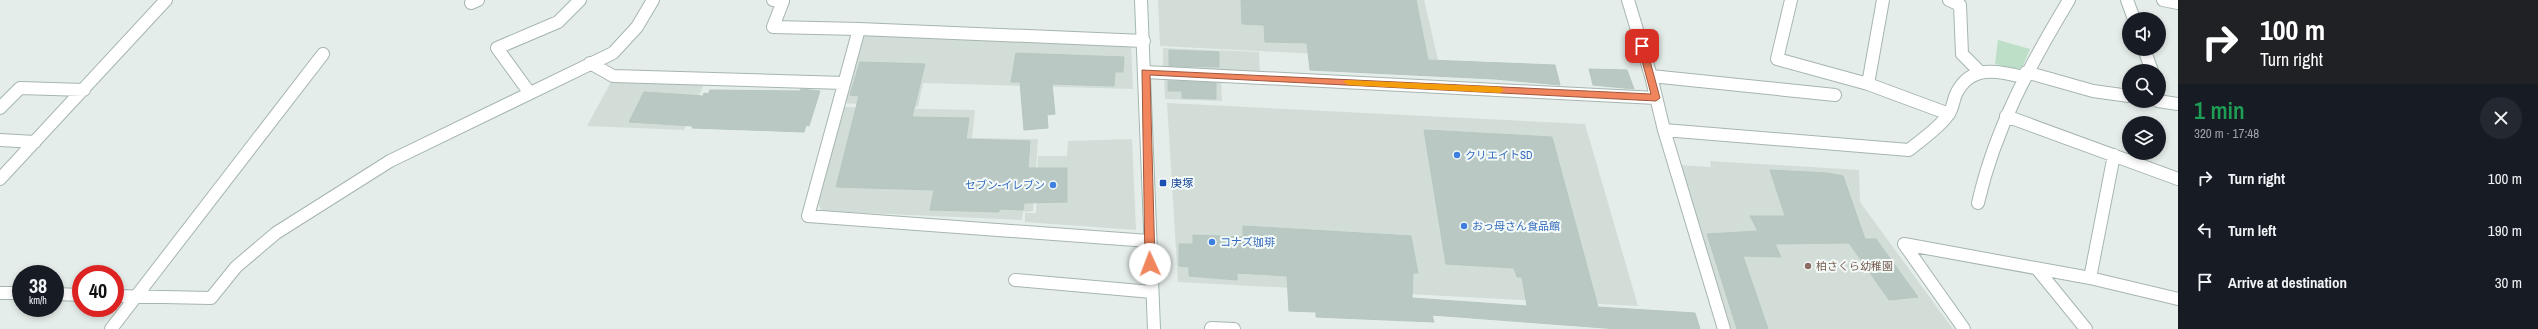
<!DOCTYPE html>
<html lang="en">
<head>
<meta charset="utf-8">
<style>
	:root { --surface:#171b24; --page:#242831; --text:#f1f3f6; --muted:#9ea1a6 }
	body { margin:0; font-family:"Archivo Narrow","Noto Sans JP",sans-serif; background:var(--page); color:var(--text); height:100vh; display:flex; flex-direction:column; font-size:15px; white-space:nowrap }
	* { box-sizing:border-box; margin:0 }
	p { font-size:13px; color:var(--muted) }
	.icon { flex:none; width:22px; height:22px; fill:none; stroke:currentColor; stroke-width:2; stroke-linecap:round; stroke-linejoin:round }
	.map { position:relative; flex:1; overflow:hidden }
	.sheet { display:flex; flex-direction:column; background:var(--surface); width:360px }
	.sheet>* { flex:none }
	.hud { background:#202124; color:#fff; overflow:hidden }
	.fabs { position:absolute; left:2122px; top:12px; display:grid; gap:8px }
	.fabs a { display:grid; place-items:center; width:44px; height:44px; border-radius:50%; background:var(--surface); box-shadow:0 2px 6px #0003; font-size:20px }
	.speed { position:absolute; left:12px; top:265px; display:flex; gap:8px; font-size:20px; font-weight:700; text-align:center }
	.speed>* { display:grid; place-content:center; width:52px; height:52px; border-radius:50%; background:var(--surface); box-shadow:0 2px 6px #0003; line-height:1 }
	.speed small { font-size:10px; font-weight:400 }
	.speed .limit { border:6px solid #d22; background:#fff; color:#111 }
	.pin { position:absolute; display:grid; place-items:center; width:34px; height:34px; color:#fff; margin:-17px; border-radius:8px; box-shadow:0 2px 6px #0006 }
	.me { position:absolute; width:44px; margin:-22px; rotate:358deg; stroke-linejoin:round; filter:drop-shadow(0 0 3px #0008) }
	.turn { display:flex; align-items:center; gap:14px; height:84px; padding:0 16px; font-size:18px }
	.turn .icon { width:52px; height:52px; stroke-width:2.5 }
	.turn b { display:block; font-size:28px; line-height:34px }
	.round { display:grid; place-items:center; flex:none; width:42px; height:42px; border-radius:21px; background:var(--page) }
	.headline { display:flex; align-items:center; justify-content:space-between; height:68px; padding:0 16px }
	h1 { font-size:24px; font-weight:600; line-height:30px; color:#1e9e55 }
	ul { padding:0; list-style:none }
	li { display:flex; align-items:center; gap:12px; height:52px; padding:0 16px }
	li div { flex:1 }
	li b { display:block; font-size:15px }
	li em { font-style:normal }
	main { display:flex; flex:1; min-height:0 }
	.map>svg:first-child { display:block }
	.built { fill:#d2ddd8 }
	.green { fill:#bddec7 }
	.building { fill:#b9c8c2; stroke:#b6c7c0 }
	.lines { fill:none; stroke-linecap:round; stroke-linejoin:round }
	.street-casing { stroke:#a6b5b0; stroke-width:14 }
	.secondary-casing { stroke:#a2b9b1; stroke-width:14 }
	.street { stroke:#fff; stroke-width:12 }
	.secondary { stroke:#fff; stroke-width:12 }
	.route { fill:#f1865e; stroke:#9d573d }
	.slow { fill:#f59e0b }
	.shop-dot { fill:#3f7fe0; stroke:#f4faf7; stroke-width:1.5 }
	.transit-dot { fill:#1a4fb4; stroke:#f4faf7; stroke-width:1.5 }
	.education-dot { fill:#8d6e63; stroke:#f4faf7; stroke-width:1.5 }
	.labels { text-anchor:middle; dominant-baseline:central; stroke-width:4; stroke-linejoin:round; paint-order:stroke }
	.shop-label { font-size:11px; fill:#366cbe; stroke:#f4faf7; text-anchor:start }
	.transit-label { font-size:11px; fill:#164399; stroke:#f4faf7; text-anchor:start }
	.education-label { font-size:11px; fill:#785e54; stroke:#f4faf7; text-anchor:start }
</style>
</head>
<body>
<main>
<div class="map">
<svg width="2178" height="329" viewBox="0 0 2178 329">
	<rect width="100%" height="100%" fill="#e4ede9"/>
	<path class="built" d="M 1158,0 L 1424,0 L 1438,60 L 1160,46 Z
		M 866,34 L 1131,45 L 1133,89 L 923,83 L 918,107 L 842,103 L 859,39 Z
		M 1163,48 L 1259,52 L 1260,72 L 1163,67 Z
		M 1164,77 L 1221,80 L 1222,101 L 1165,99 Z
		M 612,80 L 704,84 L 684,130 L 587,126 Z
		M 1167,103 L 1585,124 L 1638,306 L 1178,282 Z
		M 843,107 L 975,110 L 972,138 L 1038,139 L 1033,211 L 1023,212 L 1022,220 L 822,211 L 817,202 Z
		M 1132,139 L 1136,230 L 1025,222 L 1025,213 L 1036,213 L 1038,156 L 1067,156 L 1068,141 Z
		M 1710,161 L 1859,170 L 1860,202 L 1953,329 L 1728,329 L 1679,165 L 1711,167 Z"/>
	<path class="green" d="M 1998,40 L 2030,49 L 2022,68 L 2015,69 L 1995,64 Z"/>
	<path class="building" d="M 1241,0 L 1416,0 L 1428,60 L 1555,65 L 1560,85 L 1495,79 L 1310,70 L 1307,43 L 1265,42 L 1264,25 L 1242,24 Z
		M 1169,50 L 1219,52 L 1219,67 L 1169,66 Z
		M 1016,53 L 1124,57 L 1123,72 L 1115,72 L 1114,86 L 1052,84 L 1055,114 L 1047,115 L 1048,128 L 1024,130 L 1020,82 L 1011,82 Z
		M 860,62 L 925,64 L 912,117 L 969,118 L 966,139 L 1030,141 L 1028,168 L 1067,168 L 1067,202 L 1024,203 L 1023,210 L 999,209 L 999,212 L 930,210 L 934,190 L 836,187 L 859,96 L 850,95 Z
		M 1589,69 L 1627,70 L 1634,89 L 1593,85 Z
		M 1168,81 L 1216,83 L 1216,99 L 1182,98 L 1182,91 L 1168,91 Z
		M 801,89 L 820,91 L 809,126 L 806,125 L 804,132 L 692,128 L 693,126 L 629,122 L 644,92 L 703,96 L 704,93 L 708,94 L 710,90 L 800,91 Z
		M 1424,130 L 1552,137 L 1598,307 L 1695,313 L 1700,329 L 1618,329 L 1432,315 L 1434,322 L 1316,317 L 1316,312 L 1289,311 L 1287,276 L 1237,273 L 1237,280 L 1189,276 L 1189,267 L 1179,266 L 1179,244 L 1193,244 L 1193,235 L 1243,237 L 1243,226 L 1411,236 L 1418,273 L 1413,273 L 1412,298 L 1527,306 L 1522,277 L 1517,277 L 1514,268 L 1446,264 Z
		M 1770,170 L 1828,173 L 1843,176 L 1865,239 L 1876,239 L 1918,297 L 1889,300 L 1849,243 L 1775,244 L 1781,257 L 1743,256 L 1768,329 L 1737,329 L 1707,234 L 1758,231 L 1750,216 L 1785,216 Z"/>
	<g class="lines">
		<g class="street-casing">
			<path id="street" d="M 773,0 L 783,1 L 773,27 L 859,29
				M 1628,0 L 1651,76 L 1664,130 L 1724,329
				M 1791,0 L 1777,59 L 1868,84 L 1949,114
				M 1949,0 L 1960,5 L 1962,54 L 1979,71
				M 2127,0 L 2134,19
				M 2163,0 L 2178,3
				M 471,3 L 478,0
				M 1144,41 L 859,29 L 808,216 L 1149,241
				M 2144,49 L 2152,71
				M 590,63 L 613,76 L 844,83
				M 1145,72 L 1656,98
				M 2026,72 L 2093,91 L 2129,96
				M 1651,76 L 1835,95
				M 1868,84 L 1883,0
				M 529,92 L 497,48 L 558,22 L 580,0
				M 2158,101 L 2178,104
				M 0,108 L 20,88 L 84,90
				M 2006,116 L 2178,179
				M 1664,130 L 1909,150 C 1922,139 1938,129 1948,115 C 1953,109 1953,101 1956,94 C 1970,65 1996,70 2023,77
				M 0,140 L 35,142
				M 0,179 L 166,0
				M 1978,203 C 1995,128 2030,65 2069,0
				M 2038,270 L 2086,329
				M 2090,278 L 2114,155
				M 1015,280 L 1152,292
				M 0,293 L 21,293
				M 55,294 L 81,295
				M 115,296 L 211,298 L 236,267 L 276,233 L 390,161 L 613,53 L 637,27 L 653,0
				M 1211,328 L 1234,329
				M 111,329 L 323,54
				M 1964,329 L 1904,244 L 2090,278 L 2178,299"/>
		</g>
		<g class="secondary-casing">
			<path id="secondary" d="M 1141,0 L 1154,329"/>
		</g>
		<use href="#street" class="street"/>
		<use href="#secondary" class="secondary"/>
	</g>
	<path class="route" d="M 1642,43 L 1646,46 L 1660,98 L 1656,101 L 1150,75 L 1155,264 L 1150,268 L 1145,264 L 1142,70 L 1651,94 L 1638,46 Z"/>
	<path class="slow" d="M 1345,80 L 1500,87 L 1504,90 L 1500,93 L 1348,85 L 1344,82 Z"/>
	<g class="shop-dot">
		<circle cx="1457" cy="155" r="4"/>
		<circle cx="1053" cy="185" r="4"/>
		<circle cx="1464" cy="226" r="4"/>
		<circle cx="1212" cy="242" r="4"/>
	</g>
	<rect class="transit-dot" x="1159" y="179" width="8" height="8" rx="2"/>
	<circle class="education-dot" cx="1808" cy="266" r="4"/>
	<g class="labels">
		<g class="shop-label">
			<text x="1465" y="155">クリエイトSD</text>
			<text x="1045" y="185" text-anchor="end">セブン-イレブン</text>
			<text x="1472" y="226">おっ母さん食品館</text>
			<text x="1220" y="242">コナズ珈琲</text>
		</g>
		<g class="transit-label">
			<text x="1171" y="183">庚塚</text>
		</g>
		<g class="education-label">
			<text x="1816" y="266">柏さくら幼稚園</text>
		</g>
	</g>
</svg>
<div class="fabs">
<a><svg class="icon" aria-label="sound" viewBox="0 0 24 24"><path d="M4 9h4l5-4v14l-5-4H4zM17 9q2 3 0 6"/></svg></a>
<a><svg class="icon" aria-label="search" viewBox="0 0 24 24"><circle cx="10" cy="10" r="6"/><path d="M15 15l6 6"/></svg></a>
<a><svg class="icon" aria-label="layers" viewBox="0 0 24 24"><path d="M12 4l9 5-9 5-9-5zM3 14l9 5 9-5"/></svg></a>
</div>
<div class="speed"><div>38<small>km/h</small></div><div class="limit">40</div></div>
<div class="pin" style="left:1642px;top:46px;background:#d93025"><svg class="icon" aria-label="arrive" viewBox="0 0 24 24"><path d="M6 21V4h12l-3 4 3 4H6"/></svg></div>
<svg class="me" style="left:1150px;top:264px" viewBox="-20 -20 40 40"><circle r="19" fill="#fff"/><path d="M0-13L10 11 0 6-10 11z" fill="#f1865e"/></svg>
</div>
<section class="sheet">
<div class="hud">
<div class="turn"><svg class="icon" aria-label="right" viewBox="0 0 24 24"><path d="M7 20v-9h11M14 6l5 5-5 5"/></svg><div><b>100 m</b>Turn right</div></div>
</div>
<div class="headline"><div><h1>1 min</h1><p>320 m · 17:48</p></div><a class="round"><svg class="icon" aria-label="close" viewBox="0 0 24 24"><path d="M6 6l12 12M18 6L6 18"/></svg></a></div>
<ul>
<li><svg class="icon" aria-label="right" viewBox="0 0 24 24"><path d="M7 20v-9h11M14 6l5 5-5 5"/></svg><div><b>Turn right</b></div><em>100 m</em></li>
<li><svg class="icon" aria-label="left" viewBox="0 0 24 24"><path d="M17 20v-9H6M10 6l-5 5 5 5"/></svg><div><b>Turn left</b></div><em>190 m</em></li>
<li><svg class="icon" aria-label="arrive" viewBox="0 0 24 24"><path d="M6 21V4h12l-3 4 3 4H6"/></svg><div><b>Arrive at destination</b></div><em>30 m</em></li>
</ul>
</section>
</main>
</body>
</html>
